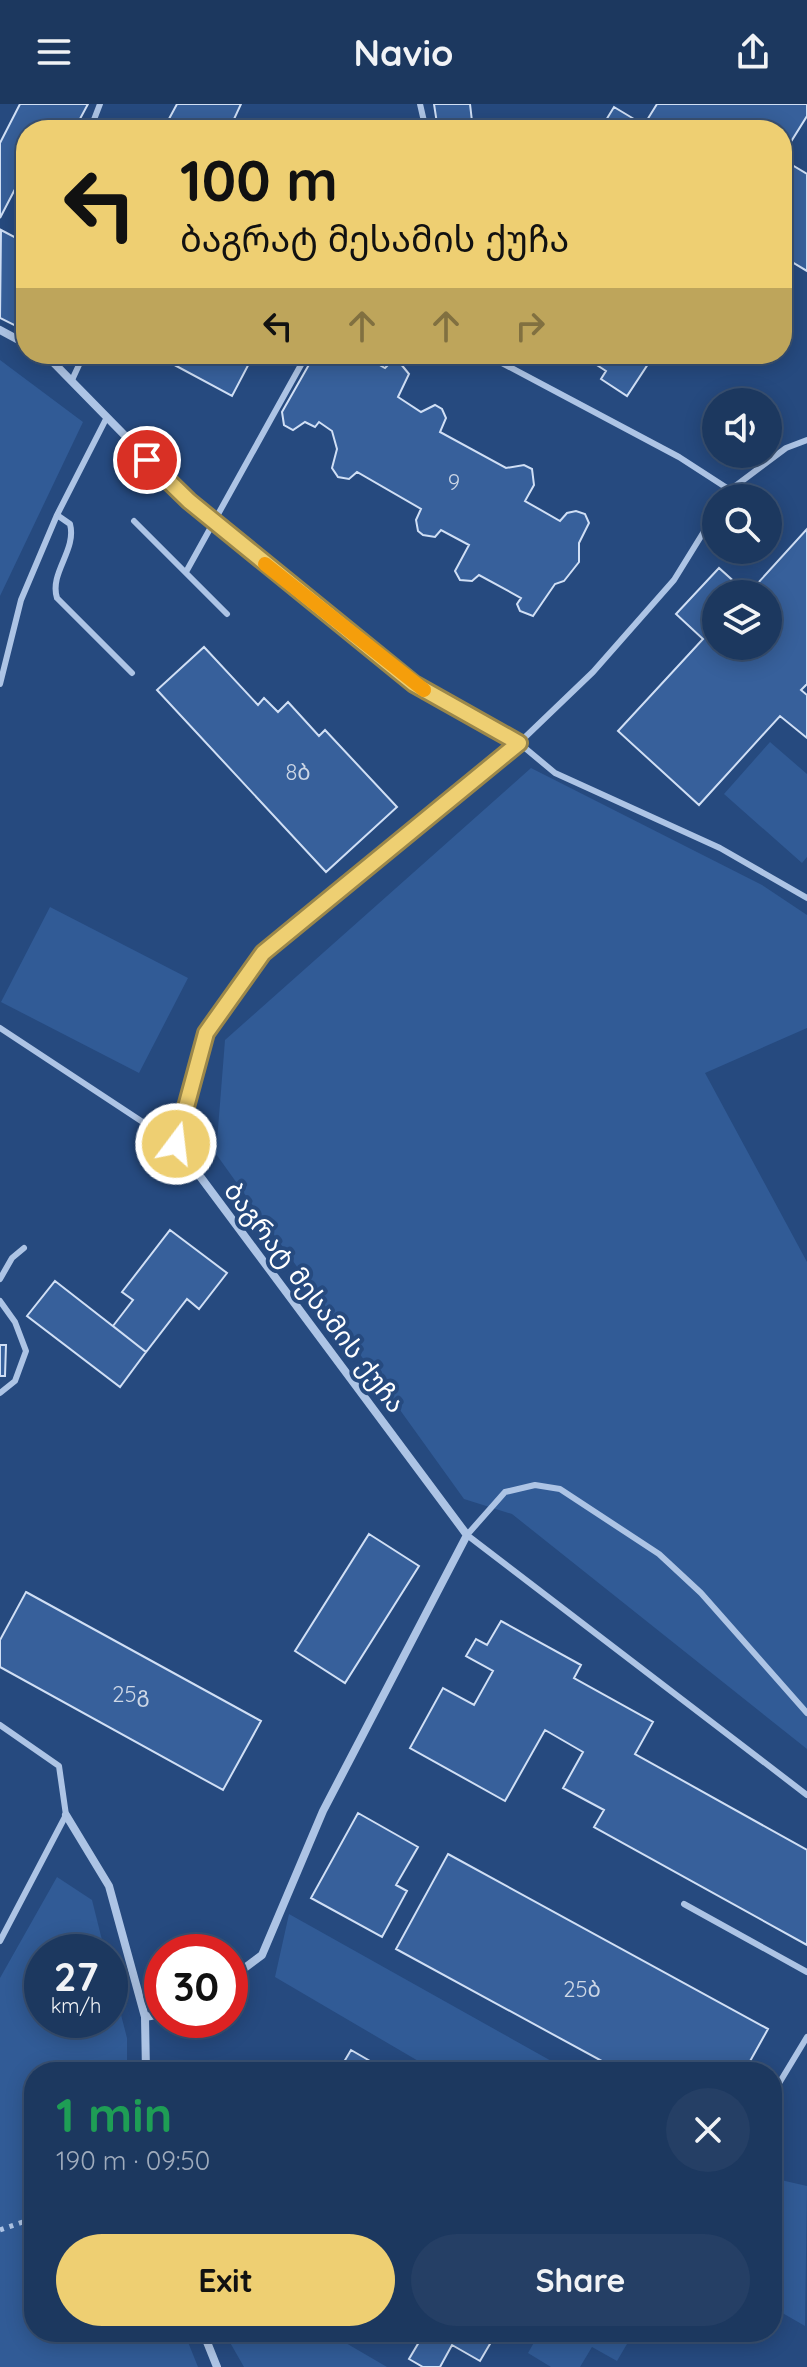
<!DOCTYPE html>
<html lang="en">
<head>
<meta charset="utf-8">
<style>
	:root { --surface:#1c385f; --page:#253f65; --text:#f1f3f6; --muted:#a0acbd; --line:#3a5274; --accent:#eecf72 }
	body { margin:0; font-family:Quicksand,"Noto Sans Georgian",sans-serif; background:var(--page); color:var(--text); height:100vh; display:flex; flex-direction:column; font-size:30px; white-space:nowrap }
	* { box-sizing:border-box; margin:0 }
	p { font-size:26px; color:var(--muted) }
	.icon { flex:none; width:44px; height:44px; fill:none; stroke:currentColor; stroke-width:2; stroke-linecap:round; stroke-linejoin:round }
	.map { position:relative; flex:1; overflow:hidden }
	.sheet { position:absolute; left:24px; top:1958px; width:758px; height:280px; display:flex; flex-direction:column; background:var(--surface); border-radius:32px; box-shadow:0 4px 20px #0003,0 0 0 2px var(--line) }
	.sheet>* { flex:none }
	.guide { position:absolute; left:16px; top:16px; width:776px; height:244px; border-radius:32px; box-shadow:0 4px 20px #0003,0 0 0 2px var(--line); background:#eecf72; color:#111; overflow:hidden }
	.fabs { position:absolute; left:702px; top:284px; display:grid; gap:16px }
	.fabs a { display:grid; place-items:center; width:80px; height:80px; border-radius:50%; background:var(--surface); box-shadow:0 4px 20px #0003,0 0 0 2px var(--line); font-size:40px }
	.speed { position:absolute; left:24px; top:1830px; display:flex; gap:16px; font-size:40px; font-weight:700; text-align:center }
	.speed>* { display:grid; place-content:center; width:104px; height:104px; border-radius:50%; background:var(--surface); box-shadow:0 4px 20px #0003,0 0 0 2px var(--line); line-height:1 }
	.speed small { font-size:20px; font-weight:400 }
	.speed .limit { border:12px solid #d22; background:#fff; color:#111 }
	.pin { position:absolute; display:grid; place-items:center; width:68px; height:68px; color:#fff; margin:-34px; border:4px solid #fff; border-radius:50%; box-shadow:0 2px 8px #0007 }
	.me { position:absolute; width:88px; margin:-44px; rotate:15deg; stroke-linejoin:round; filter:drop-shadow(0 0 6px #0008) }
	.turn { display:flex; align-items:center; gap:28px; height:168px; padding:0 32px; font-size:36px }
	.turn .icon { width:104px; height:104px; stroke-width:2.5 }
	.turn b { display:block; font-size:56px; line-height:68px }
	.lanes { display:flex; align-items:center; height:76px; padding:0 32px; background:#0003; justify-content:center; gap:40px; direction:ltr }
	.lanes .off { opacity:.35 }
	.round { display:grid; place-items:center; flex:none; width:84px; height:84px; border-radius:42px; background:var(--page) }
	.summary { display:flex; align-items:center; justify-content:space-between; height:136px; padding:0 32px }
	h1 { font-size:48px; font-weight:800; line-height:60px; color:#1e9e55 }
	.button { display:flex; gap:16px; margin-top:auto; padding:16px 32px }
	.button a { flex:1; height:92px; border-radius:48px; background:var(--accent); color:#111; font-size:32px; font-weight:800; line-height:92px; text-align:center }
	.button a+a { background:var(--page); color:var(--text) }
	header { display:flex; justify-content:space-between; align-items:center; height:104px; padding:0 32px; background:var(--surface); font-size:36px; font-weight:800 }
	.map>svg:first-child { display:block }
	.green { fill:#315b96 }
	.building { fill:#37609b; stroke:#d0dff5; stroke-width:2; fill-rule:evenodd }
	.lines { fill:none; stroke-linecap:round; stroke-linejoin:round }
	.path { stroke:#adc4e5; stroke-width:5; stroke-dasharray:4 6; stroke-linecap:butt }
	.service { stroke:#adc4e5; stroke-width:6 }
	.minor { stroke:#adc4e5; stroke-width:8 }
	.route-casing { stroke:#9b874a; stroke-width:20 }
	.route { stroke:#eecf72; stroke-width:14 }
	.slow { stroke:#f59e0b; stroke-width:14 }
	.labels { text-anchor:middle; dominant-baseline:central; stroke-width:8; stroke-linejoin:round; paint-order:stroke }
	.number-label { font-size:22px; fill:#cdd7e6 }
	.street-label { font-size:26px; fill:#fff; stroke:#264a7f }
</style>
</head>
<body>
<header><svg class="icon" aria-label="menu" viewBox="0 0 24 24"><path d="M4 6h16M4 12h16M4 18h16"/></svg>Navio<svg class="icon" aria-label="share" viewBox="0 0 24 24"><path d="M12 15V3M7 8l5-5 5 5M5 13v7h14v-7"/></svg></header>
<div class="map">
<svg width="807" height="2263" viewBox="0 0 807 2263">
	<rect width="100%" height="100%" fill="#264a7f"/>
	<path class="green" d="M 0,256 L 83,318 L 0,492 Z
		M 770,638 L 807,670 L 807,753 L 802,759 L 724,690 Z
		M 531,664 L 762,781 L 807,811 L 807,924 L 705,969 L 807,1158 L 807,1645 L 512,1410 L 464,1395 L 216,1050 L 225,936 Z
		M 50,803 L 188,874 L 139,969 L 1,898 Z
		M 57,1773 L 92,1796 L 105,1848 L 42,1848 L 42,1916 L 110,1916 L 110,1868 L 127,1934 L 127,1968 L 34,1968 L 34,2228 L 184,2228 L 198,2263 L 0,2263 L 0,1874 Z
		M 289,1810 L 571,1968 L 437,1968 L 275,1873 Z
		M 772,2074 L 807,2082 L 805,2222 L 772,2203 Z
		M 224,2228 L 327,2228 L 387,2263 L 244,2263 Z
		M 540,2228 L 634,2228 L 617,2257 L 592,2243 L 580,2263 L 551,2263 L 528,2249 Z"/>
	<path class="building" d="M 20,0 L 88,0 L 74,26 L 26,26 L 26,64 L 0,114 L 0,39 Z
		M 177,0 L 241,0 L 229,26 L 163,26 Z
		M 434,0 L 470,0 L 473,26 L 438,26 Z
		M 657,0 L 807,0 L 807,12 L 782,52 L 782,26 L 600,26 L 614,3 L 644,21 Z
		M 782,55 L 807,70 L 807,167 L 782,152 Z
		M 1,126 L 26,139 L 26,227 L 0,214 Z
		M 154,250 L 254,250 L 232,292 Z
		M 315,250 L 360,250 L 385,264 L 392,257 L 400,259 L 409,270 L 398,293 L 421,308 L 435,301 L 442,305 L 446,314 L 440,328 L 506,364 L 524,361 L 532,365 L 534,381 L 525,397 L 560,417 L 567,409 L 576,407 L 585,410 L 589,419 L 579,439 L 579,458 L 564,477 L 555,480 L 533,512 L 520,507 L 517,500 L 521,494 L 479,471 L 472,477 L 460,476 L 455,467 L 469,441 L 441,426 L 435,433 L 423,431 L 418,427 L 416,416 L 421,405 L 357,368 L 349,375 L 338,373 L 332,364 L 337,345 L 332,327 L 319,318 L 315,323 L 305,318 L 293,326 L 284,321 L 282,308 Z
		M 589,250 L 646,250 L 652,254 L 627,292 L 601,275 L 606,267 L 586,254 Z
		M 807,425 L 807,580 L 801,586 L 807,591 L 807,634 L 780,612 L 699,701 L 618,627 L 703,535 L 676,510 L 719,464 L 748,490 ZM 716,490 L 768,490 L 768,542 L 716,542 Z
		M 204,543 L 258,601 L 264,594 L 278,608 L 288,598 L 319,632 L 325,626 L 397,703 L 326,768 L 157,586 Z
		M 170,1126 L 227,1169 L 199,1205 L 187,1195 L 146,1248 L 113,1222 L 133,1196 L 122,1188 Z
		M 55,1177 L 146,1248 L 120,1283 L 27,1212 Z
		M 0,1241 L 6,1241 L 5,1272 L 0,1272 Z
		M 369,1430 L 419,1462 L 345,1579 L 295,1547 Z
		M 26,1488 L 261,1617 L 223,1686 L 0,1563 L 0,1536 Z
		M 501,1517 L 581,1561 L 574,1574 L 653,1618 L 635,1650 L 807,1746 L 807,1841 L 594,1723 L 604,1706 L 563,1684 L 583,1648 L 545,1626 L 505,1697 L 410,1644 L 443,1584 L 474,1601 L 493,1567 L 466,1552 L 476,1535 L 487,1541 Z
		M 358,1709 L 418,1743 L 396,1781 L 407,1787 L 382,1833 L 311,1794 Z
		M 448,1750 L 768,1925 L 744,1968 L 622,1968 L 396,1845 Z
		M 351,1946 L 389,1968 L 338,1968 Z
		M 425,2228 L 497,2228 L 480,2257 L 452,2241 L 440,2263 L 423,2263 L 409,2255 Z"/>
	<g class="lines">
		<path class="path" d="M 0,2126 L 34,2114"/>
		<path class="service" d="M 420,0 L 426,26
			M 90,26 L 100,0
			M 485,250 L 679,353 L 730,386
			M 72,276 L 84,250
			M 725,394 L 730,386 L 786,344 L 807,336
			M 716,408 L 674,476 L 593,568 L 519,639 L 555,669 L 720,744 L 807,794
			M 57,411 L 70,420 C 77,446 49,469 57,494 L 132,569
			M 134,417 L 227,510
			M 186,468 L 307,250
			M 0,580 L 21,496 L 57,411 L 106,315
			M 0,924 L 176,1040
			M 0,1175 L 12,1154 L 24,1144
			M 0,1197 L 15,1218 L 26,1247 L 15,1277 L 0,1289
			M 807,1609 L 701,1489 L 659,1450 L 560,1385 L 535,1381 L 505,1388 L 467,1431 L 807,1691
			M 0,1621 L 59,1662 L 66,1711 L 0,1837
			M 684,1800 L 807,1868
			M 772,1991 L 807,1933"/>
		<path class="minor" d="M 0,226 L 26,240
			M 45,250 L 189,397 L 414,580 L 519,639 L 263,849 L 206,929 L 176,1040 L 467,1431 L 323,1707 L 262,1851 L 230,1875
			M 66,1711 L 109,1782 L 145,1913 L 146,1968
			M 145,1913 L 162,1910
			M 203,2228 L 217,2263"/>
	</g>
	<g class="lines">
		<g class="route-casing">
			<path id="route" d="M 147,356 L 189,397 L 414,580 L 519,639 L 263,849 L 206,929 L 176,1040"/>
		</g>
		<use href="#route" class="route"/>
		<path class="slow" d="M 265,460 L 424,586"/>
	</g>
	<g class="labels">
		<g class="number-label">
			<text x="454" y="378">9</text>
			<text x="298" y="668">8ბ</text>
			<text x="131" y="1590">25გ</text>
			<text x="582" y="1885">25ბ</text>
		</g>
		<g class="street-label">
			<text transform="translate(315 1193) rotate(53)">ბაგრატ მესამის ქუჩა</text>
		</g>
	</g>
</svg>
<div class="fabs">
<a><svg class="icon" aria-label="sound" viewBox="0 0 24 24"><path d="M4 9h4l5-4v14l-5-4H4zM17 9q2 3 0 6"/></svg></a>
<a><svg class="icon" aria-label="search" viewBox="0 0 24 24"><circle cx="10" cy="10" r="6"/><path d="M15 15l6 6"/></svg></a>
<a><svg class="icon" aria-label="layers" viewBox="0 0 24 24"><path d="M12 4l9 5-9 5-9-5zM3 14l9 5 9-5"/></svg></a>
</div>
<div class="speed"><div>27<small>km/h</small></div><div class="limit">30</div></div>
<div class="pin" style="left:147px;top:356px;background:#d93025"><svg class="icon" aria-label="arrive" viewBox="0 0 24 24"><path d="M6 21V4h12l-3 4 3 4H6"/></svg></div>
<svg class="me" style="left:176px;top:1040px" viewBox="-20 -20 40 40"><circle r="17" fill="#eecf72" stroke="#fff" stroke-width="3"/><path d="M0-11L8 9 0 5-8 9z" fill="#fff"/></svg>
<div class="guide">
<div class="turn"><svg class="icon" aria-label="left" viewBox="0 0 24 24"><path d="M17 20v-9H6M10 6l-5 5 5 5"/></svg><div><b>100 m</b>ბაგრატ მესამის ქუჩა</div></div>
<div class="lanes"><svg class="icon" aria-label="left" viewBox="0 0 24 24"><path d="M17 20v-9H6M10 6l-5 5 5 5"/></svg><svg class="icon off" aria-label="ahead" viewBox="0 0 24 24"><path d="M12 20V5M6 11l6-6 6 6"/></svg><svg class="icon off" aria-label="ahead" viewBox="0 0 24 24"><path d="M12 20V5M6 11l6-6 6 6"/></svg><svg class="icon off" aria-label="right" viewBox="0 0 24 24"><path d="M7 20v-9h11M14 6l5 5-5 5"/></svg></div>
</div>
<section class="sheet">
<div class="summary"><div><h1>1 min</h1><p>190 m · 09:50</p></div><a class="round"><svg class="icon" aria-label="close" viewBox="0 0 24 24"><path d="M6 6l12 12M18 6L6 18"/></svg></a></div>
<div class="button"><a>Exit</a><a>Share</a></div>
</section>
</div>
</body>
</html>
